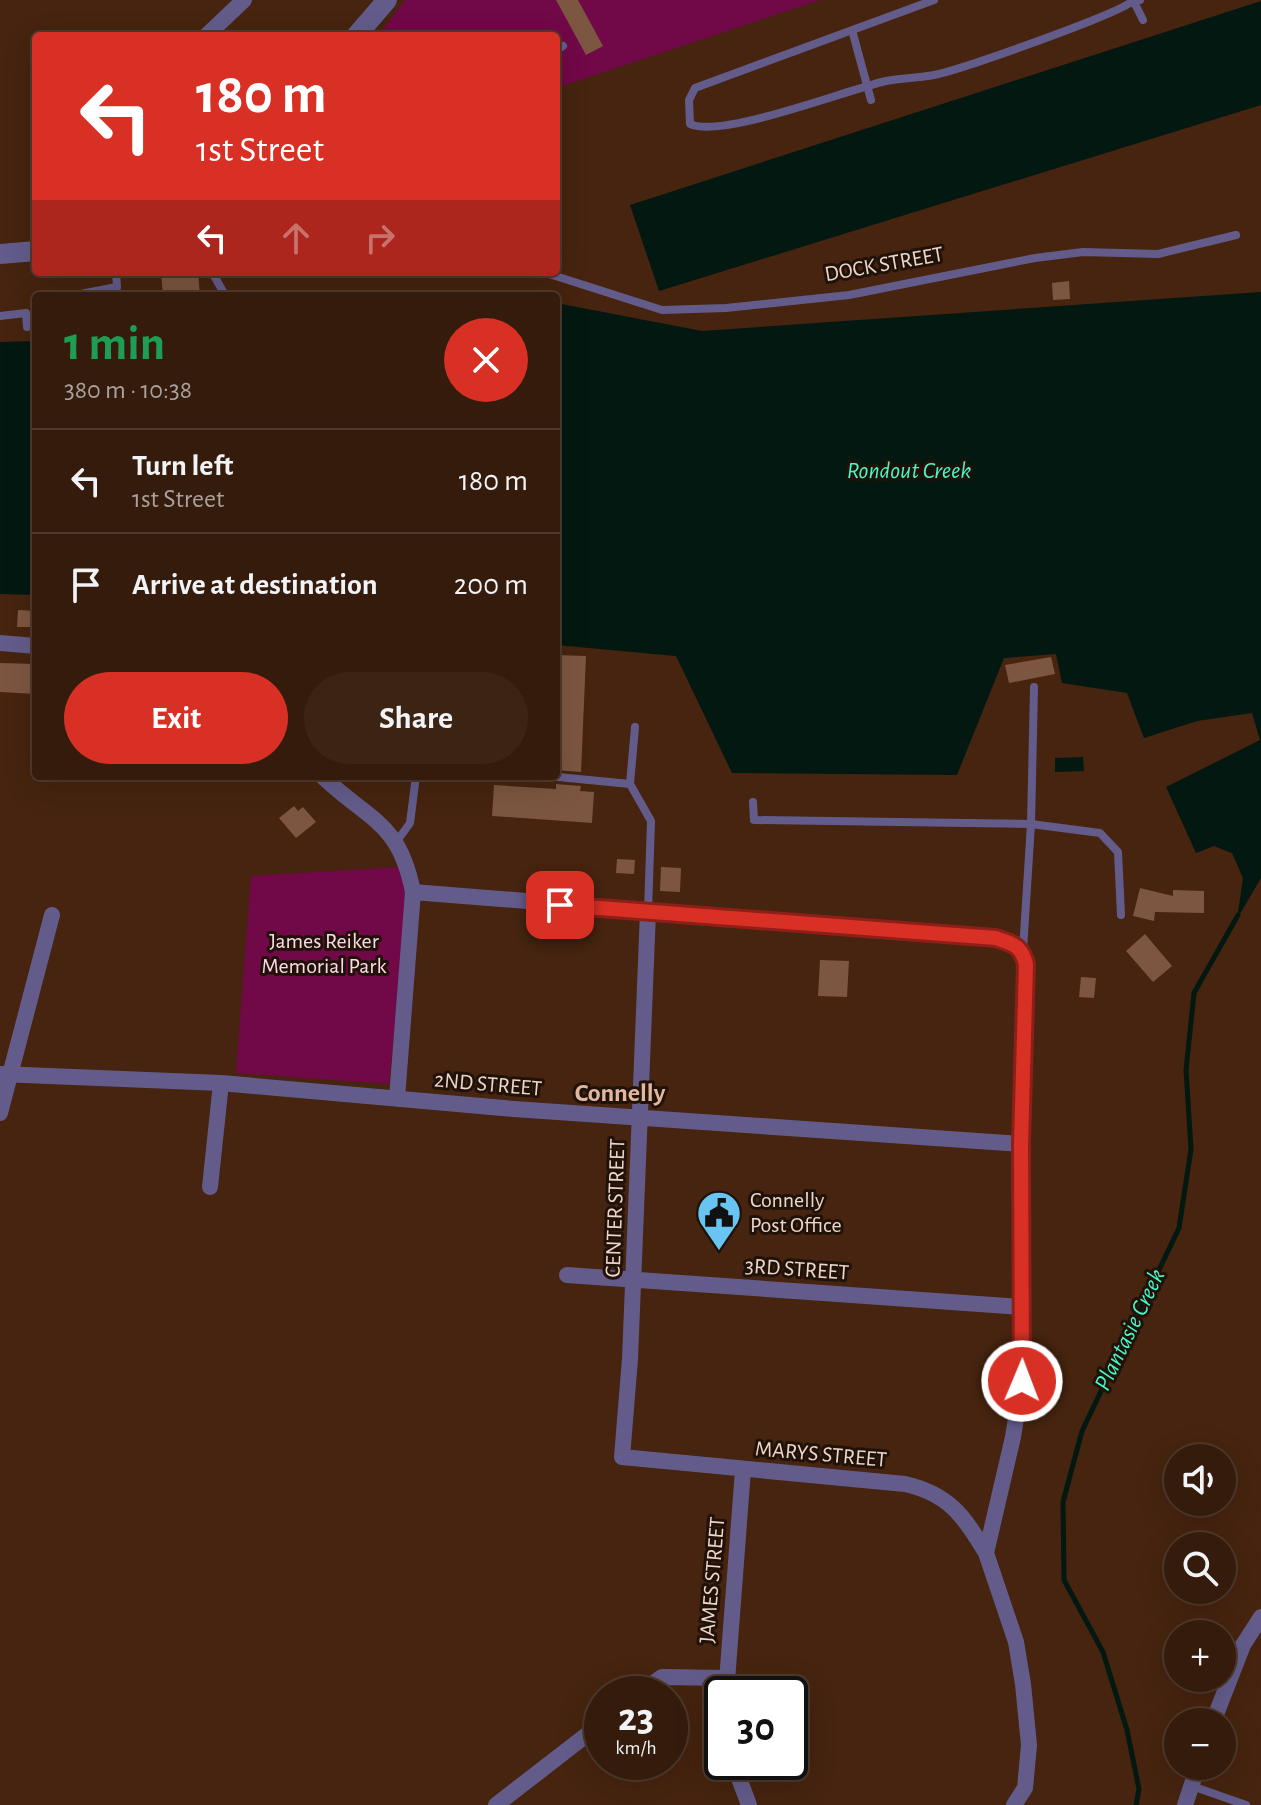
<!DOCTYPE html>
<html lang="en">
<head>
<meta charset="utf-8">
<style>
	:root { --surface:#341b0b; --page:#3c2414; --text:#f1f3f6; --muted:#a9a19d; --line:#4e392c; --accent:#d93025 }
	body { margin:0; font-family:"Alegreya Sans",sans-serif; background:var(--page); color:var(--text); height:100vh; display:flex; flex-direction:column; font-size:30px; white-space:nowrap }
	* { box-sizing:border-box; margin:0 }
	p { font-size:26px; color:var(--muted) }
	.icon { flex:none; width:44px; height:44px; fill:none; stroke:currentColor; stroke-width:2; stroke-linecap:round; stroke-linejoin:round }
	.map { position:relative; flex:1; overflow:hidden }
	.side { position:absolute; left:32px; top:292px; width:528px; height:488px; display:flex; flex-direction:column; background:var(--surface); border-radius:8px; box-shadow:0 8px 32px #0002,0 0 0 2px var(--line) }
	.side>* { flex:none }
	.hud { position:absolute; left:32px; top:32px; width:528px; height:244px; border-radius:8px; box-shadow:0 8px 32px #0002,0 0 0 2px var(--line); background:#d93025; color:#fff; overflow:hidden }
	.fabs { position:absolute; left:1164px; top:1444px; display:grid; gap:16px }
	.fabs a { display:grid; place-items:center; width:72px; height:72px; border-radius:50%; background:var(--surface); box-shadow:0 8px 32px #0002,0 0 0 2px var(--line); font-size:40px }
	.speed { position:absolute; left:584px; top:1676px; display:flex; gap:16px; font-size:40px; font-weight:700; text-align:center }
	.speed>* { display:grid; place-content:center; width:104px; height:104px; border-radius:50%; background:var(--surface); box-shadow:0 8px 32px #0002,0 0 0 2px var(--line); line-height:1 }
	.speed small { font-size:20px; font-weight:400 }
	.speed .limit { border:4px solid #111; border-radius:12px; background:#fff; color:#111 }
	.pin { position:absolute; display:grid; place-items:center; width:68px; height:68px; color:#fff; margin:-34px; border-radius:16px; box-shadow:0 4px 12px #0006 }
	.me { position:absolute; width:88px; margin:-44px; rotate:1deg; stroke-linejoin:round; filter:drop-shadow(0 0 6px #0008) }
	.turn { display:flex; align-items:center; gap:28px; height:168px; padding:0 32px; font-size:36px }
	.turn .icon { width:104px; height:104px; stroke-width:2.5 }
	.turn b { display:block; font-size:56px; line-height:68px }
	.lanes { display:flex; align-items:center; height:76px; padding:0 32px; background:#0003; justify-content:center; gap:40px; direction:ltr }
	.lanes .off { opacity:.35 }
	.round { display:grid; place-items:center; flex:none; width:84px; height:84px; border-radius:42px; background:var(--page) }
	.overview { display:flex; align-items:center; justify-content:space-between; height:136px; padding:0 32px }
	h1 { font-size:48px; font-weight:700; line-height:60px; color:#1e9e55 }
	.action { display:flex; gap:16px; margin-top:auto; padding:16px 32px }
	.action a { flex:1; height:92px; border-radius:48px; background:var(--accent); color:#fff; font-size:32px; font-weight:700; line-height:92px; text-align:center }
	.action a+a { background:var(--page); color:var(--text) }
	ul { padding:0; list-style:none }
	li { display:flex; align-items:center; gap:24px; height:104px; padding:0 32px; border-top:2px solid var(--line) }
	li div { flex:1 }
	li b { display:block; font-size:30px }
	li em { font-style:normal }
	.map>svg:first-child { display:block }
	.green { fill:#710847 }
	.water { fill:#021811 }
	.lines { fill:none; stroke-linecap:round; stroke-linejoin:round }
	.stream { stroke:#021811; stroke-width:5 }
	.building { fill:#7c5640 }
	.service { stroke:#635c8b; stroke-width:8 }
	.minor { stroke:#635c8b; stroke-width:16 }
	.tertiary { stroke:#635c8b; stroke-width:20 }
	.route-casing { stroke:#8d1f18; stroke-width:20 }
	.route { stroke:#d93025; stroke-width:14 }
	.labels { text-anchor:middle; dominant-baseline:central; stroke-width:6; stroke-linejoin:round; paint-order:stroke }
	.street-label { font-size:22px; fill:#edd6ca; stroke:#211209 }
	.park-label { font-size:22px; fill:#fadae7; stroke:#211209 }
	.poi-label { font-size:22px; fill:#edd6ca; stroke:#211209; text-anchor:start }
	.water-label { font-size:24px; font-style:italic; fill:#45f9ca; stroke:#211209 }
	.quarter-label { font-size:26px; font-weight:bold; fill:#e2b79e; stroke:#211209 }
</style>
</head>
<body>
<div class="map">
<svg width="1261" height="1805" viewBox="0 0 1261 1805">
	<rect width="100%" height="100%" fill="#46240f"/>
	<path class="green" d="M 405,0 L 820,0 L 556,88 L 556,36 L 378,36 Z
		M 399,867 L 408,897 L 389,1084 L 236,1073 L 251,876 Z"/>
	<path class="water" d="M 1261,1 L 1261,105 L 659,291 L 630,205 Z
		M 1261,292 L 1261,878 L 1237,919 L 1243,878 L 1232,853 L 1214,846 L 1196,853 L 1166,787 L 1260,740 L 1252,713 L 1197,721 L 1144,738 L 1127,693 L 1062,683 L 1056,654 L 1004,658 L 957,775 L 732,773 L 676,656 L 556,645 L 556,303 L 702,331 Z
		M 36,341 L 36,595 L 0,594 L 0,342 Z
		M 1083,757 L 1084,771 L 1055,772 L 1055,758 Z"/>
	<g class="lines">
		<path class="stream" d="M 1136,1805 L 1139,1789 L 1127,1730 L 1103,1652 L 1064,1580 L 1063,1502 L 1082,1431 L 1179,1228 L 1191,1149 L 1186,1070 L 1194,993 L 1238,915"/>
	</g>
	<path class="building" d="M 556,0 L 578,0 L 603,46 L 586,55 Z
		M 161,272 L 198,272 L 200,296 L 163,296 Z
		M 1069,281 L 1070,299 L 1053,300 L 1052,283 Z
		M 18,610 L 36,611 L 36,627 L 17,627 Z
		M 556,655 L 586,656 L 581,772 L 556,770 Z
		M 1051,657 L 1055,674 L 1009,683 L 1005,665 Z
		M 0,663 L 36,664 L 36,694 L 0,692 Z
		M 556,784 L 581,786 L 580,791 L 594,792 L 592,823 L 492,816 L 494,785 L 556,789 Z
		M 294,806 L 298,811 L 303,807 L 316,822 L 296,838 L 279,818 Z
		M 617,859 L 635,860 L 634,874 L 616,873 Z
		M 661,867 L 681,868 L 680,892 L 660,891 Z
		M 1140,888 L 1173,896 L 1173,890 L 1204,891 L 1204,913 L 1155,912 L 1154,921 L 1133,916 Z
		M 1145,934 L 1172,966 L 1153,982 L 1126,951 Z
		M 820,960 L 849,961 L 847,997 L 818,996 Z
		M 1081,977 L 1096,978 L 1094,998 L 1079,997 Z"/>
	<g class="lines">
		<path class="service" d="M 934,0 L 695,88 L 689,100 L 690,124 C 721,139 846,90 886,81 C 902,78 918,78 934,75 C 962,69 1120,14 1134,0
			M 1140,0 L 1134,2 L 1143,20
			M 852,30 L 871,100
			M 556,50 L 563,46
			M 212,272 L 225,295
			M 543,272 L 662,310 L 726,308 L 849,295 L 1035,258 L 1083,252 L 1158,254 L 1236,235
			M 70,296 L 117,287 L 116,272
			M 0,316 L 26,313 L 27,327
			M 1034,687 L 1031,824 L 1100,833 L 1118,852 L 1121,915
			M 635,727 L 630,784 L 651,821 L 648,912
			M 548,776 L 630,784
			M 753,802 L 754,820 L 1031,824 L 1023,950
			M 397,841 L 410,823 L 416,776
			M 1192,1786 L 1246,1805"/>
		<path class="minor" d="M 206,36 L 244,0
			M 0,643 L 36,646
			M 322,776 C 369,821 399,821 413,892 L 397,1098
			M 413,892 L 996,938 C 1013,944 1021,945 1026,964 L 1021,1144 L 1022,1381 L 1013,1437 L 986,1553 L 1016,1642 L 1023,1684 L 1029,1745 L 1025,1788 L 1014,1805
			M 648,912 L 630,1359 L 622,1457 L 905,1484 C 949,1494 964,1516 986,1553
			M 0,1074 L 221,1083 L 514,1109 L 1021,1144
			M 0,1113 L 52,915
			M 210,1187 L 221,1083
			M 567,1275 L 1023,1307
			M 639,1694 L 662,1677 L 726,1678
			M 726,1694 L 743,1470
			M 1213,1722 L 1243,1645 L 1261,1617
			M 733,1762 L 749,1805
			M 496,1805 L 602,1723
			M 1185,1805 L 1198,1766"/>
		<path class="tertiary" d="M 356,36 L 387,0
			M 0,254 L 36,251"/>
	</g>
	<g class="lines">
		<g class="route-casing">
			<path id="route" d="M 560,905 L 996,938 C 1013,944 1021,945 1026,964 L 1021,1144 L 1022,1381"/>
		</g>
		<use href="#route" class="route"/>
	</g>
	<defs>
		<g id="civic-pin" transform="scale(2.3)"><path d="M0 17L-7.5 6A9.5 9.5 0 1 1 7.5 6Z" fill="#68c4f0" stroke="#211209"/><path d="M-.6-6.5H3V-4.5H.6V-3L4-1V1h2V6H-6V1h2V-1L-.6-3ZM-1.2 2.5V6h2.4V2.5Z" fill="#111"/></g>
	</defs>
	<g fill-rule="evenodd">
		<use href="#civic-pin" x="719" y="1213"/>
	</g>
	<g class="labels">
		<g class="street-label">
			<text transform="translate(884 264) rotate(-10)">DOCK STREET</text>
			<text transform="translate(488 1084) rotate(5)">2ND STREET</text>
			<text transform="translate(615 1208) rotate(-88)">CENTER STREET</text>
			<text transform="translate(797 1269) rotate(4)">3RD STREET</text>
			<text transform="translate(821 1454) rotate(5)">MARYS STREET</text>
			<text transform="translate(712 1580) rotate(-85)">JAMES STREET</text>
		</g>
		<g class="park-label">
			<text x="324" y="941">James Reiker<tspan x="324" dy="25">Memorial Park</tspan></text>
		</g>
		<g class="poi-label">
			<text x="750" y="1200">Connelly<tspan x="750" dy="25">Post Office</tspan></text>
		</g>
		<g class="water-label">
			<text x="909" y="471">Rondout Creek</text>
			<text transform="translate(1130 1330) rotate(-64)">Plantasie Creek</text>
		</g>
		<g class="quarter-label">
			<text x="620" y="1093">Connelly</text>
		</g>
	</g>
</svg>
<div class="fabs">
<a><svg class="icon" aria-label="sound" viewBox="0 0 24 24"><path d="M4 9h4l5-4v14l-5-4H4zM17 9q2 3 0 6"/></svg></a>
<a><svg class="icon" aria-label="search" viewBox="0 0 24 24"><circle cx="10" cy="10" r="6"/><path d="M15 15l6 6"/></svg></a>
<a>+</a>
<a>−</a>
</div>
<div class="speed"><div>23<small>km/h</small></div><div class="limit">30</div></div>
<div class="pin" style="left:560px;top:905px;background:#d93025"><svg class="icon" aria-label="arrive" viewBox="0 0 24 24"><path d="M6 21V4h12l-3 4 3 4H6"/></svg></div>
<svg class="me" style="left:1022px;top:1381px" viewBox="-20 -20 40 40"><circle r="17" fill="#d93025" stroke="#fff" stroke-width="3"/><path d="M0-11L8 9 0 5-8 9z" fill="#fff"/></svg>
<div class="hud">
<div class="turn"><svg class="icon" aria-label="left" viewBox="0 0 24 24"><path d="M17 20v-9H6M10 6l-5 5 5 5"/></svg><div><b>180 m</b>1st Street</div></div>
<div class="lanes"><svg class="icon" aria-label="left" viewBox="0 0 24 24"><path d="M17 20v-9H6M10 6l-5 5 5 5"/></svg><svg class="icon off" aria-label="ahead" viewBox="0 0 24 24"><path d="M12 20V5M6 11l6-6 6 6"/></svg><svg class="icon off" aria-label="right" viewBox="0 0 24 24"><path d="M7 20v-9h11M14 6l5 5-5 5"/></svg></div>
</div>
<section class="side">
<div class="overview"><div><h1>1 min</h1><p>380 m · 10:38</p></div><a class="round" style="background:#d93025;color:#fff"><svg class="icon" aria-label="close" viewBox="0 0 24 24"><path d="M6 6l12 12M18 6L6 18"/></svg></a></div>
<ul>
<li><svg class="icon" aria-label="left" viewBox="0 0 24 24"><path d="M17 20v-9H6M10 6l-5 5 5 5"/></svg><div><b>Turn left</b><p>1st Street</p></div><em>180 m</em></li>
<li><svg class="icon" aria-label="arrive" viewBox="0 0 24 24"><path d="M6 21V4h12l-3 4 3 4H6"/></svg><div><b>Arrive at destination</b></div><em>200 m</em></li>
</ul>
<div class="action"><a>Exit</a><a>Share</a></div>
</section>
</div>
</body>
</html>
